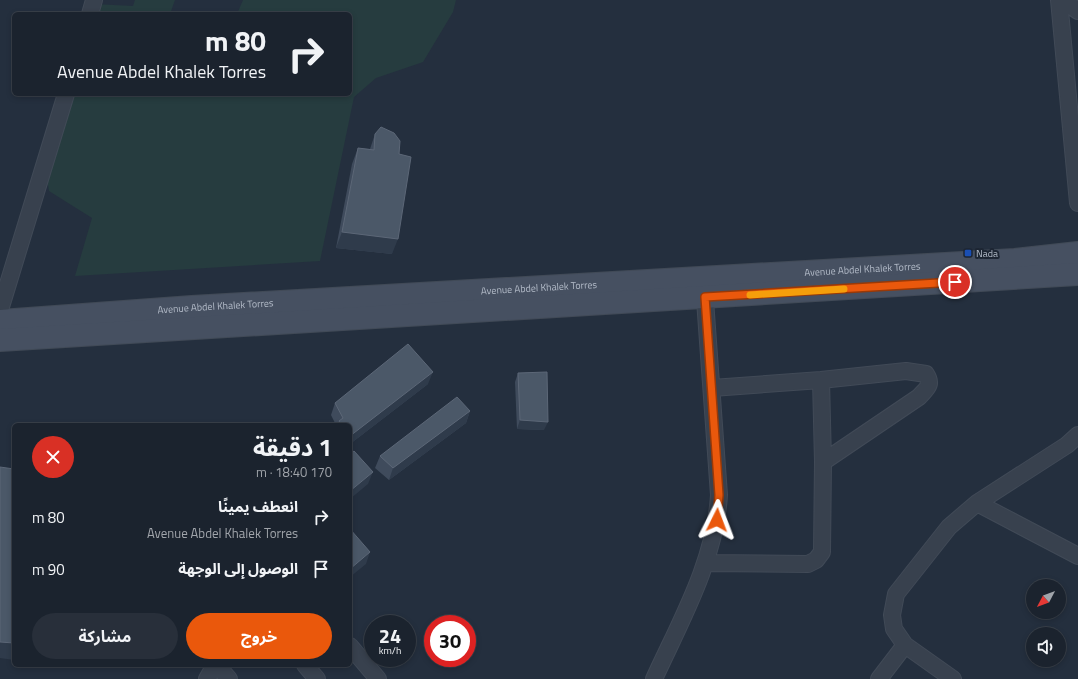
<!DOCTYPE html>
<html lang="ar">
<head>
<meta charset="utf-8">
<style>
	:root { --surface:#1b232e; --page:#282f3a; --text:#f1f3f6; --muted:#a0a4aa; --line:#39404a; --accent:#ea580c }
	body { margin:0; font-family:"Titillium Web","Noto Sans Arabic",sans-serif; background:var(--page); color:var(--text); direction:rtl; height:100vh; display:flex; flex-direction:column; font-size:15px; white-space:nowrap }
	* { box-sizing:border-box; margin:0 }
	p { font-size:13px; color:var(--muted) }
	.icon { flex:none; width:22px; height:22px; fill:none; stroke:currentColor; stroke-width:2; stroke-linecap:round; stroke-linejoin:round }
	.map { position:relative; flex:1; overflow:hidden; direction:ltr }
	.panel { position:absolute; left:12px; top:423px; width:340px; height:244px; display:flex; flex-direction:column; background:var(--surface); border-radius:6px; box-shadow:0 2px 6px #0003,0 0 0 1px var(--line); direction:rtl }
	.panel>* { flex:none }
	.guide { position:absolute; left:12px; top:12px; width:340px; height:84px; border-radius:6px; box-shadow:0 2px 6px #0003,0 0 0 1px var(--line); direction:rtl; background:#1b232e; color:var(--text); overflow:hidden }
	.needle { width:26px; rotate:229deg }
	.tools { position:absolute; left:1026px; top:579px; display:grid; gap:8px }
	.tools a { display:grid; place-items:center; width:40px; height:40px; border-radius:50%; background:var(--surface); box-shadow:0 2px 6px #0003,0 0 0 1px var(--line); font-size:20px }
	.speed { position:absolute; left:364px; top:615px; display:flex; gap:8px; font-size:20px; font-weight:700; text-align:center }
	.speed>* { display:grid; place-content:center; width:52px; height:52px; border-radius:50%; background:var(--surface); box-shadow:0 2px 6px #0003,0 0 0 1px var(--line); line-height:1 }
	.speed small { font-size:10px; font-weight:400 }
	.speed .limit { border:6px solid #d22; background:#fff; color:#111 }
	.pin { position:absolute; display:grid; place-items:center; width:34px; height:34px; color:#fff; margin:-17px; border:2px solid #fff; border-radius:50%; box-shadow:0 1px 4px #0007 }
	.me { position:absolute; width:44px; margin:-22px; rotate:3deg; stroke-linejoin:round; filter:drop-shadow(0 0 3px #0008) }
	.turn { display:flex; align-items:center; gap:14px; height:84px; padding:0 20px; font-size:18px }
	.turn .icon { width:52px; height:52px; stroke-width:2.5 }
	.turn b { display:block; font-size:28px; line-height:34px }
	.round { display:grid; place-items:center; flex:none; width:42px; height:42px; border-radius:21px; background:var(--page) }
	.headline { display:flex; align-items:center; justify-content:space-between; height:68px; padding:0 20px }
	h1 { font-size:24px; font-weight:700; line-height:30px }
	.cta { display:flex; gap:8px; margin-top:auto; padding:8px 20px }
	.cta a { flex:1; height:46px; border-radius:24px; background:var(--accent); color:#fff; font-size:16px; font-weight:700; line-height:46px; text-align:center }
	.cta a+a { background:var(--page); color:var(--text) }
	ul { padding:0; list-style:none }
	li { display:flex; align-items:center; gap:12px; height:52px; padding:0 20px }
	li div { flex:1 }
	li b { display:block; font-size:15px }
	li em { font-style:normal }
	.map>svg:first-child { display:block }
	.green { fill:#263c3f }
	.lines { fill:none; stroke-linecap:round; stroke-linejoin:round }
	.minor-casing { stroke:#414a57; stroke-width:18 }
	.secondary-casing { stroke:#414a57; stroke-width:24 }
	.minor { stroke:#38414e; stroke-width:16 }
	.secondary { stroke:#465061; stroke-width:22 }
	.wall { fill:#3f4b5c }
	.shaded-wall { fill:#2f3b4b }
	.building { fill:#4b5868; stroke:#5c6777 }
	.route-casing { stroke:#983908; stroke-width:10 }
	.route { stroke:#ea580c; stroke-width:7 }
	.slow { stroke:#f59e0b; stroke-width:7 }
	.transit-dot { fill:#1a4fb4; stroke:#1d2633; stroke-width:1.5 }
	.labels { text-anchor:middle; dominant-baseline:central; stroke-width:4; stroke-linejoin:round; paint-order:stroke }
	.poi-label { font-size:10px; fill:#b4bcc9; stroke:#1d2633; text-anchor:start }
	.street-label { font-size:10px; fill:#b4bcc9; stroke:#1d2633 }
</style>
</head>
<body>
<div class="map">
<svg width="1078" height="679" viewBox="0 0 1078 679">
	<rect width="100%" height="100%" fill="#242f3e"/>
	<path class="green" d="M 135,0 L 175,0 L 170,14 L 91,14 L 94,4 L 133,6 Z
		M 243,0 L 456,0 L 453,12 L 423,62 L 376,78 L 354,97 L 320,261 L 75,276 L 92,218 L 49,191 L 44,160 L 66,94 L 350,94 L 350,14 L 237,14 Z"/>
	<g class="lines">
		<g class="minor-casing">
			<path id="minor" d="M 1059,0 L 1078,203
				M 1062,0 L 1078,11
				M 90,14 L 94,0
				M 0,310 L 66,94
				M 712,388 L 821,380 L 906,371 L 926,374 C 933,385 927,388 919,397 L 823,462
				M 977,503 L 1078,556
				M 705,563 L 808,564 L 816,560 L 822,552 L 823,462 L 821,380
				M 350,646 L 378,679
				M 217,665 L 229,679
				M 305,665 L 317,679
				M 207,679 L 215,665
				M 654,679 C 681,620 715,561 719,495 L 704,286
				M 879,679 L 905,645
				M 953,679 L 905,645 L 894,629 L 892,615 L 896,594 L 949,527 L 977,503 L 1067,445 L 1078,435"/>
		</g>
		<g class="secondary-casing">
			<g id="secondary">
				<path id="s1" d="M 0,321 L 192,307 L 1015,260 L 1078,253"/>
				<path d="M 0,340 L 1078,274"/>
			</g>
		</g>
		<use href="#minor" class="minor"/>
		<use href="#secondary" class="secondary"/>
	</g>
	<path class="wall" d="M 375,134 L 399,154 L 392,254 L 336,248 L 352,164 L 358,148 L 370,149 Z
		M 518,373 L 544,430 L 517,429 L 515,382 Z
		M 428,384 L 350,444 L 350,425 L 336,425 L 331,415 L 335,403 Z
		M 470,411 L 466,423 L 389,480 L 375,468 L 380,456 Z"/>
	<path class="shaded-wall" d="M 342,232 L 398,239 L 392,254 L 336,248 Z
		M 433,372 L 428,384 L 350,444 L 350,436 Z
		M 470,411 L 466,423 L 389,480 L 393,468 Z
		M 520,420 L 548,422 L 544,430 L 517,429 Z
		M 373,472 L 368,484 L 350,499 L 350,491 Z
		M 370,552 L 366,564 L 350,577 L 350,569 Z
		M 0,642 L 14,643 L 14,660 L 0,658 Z"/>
	<path class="building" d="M 381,127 L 394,133 L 400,141 L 399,154 L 411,157 L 398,239 L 342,232 L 358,148 L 374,150 L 375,134 Z
		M 408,344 L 433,372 L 350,436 L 350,425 L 342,425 L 339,421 L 343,418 L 335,403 Z
		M 547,372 L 548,422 L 520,420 L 518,373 Z
		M 457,397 L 470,411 L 393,468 L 380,456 Z
		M 354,451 L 373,472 L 350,491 L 350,454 Z
		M 0,467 L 14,469 L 14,643 L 0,642 Z
		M 350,529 L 370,552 L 350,569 Z"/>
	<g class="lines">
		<g class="route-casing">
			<path id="route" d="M 717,520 L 719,495 L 705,297 L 955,282"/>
		</g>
		<use href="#route" class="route"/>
		<path class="slow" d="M 750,295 L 844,289"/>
	</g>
	<rect class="transit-dot" x="964" y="249" width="8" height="8" rx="2"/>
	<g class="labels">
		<g class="poi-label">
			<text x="976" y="253">Nada</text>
		</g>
		<g class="street-label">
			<text stroke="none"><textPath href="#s1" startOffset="864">Avenue Abdel Khalek Torres</textPath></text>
			<text stroke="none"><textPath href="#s1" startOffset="540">Avenue Abdel Khalek Torres</textPath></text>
			<text stroke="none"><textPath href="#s1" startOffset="216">Avenue Abdel Khalek Torres</textPath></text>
		</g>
	</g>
</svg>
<div class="tools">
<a><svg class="needle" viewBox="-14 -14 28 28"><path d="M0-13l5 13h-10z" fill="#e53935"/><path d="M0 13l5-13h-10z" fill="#a0a4aa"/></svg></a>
<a><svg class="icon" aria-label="sound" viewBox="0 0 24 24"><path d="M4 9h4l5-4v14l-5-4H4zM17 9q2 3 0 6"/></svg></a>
</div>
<div class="speed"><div>24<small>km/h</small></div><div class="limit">30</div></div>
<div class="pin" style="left:955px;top:282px;background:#d93025"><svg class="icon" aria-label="arrive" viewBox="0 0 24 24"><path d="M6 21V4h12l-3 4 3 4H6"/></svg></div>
<svg class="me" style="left:717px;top:520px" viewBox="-20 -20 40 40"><path d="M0-17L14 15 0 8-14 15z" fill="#ea580c" stroke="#fff" stroke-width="4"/></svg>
<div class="guide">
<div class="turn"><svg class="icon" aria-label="right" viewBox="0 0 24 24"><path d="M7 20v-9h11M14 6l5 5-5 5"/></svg><div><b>80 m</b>Avenue Abdel Khalek Torres</div></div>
</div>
<section class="panel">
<div class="headline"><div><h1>1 دقيقة</h1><p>170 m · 18:40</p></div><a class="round" style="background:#d93025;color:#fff"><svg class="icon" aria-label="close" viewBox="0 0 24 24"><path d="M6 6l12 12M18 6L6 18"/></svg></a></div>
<ul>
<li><svg class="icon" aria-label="right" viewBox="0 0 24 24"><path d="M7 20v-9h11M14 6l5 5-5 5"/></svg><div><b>انعطف يمينًا</b><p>Avenue Abdel Khalek Torres</p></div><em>80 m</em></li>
<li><svg class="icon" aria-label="arrive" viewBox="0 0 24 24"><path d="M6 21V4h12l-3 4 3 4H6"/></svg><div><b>الوصول إلى الوجهة</b></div><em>90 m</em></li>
</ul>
<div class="cta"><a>خروج</a><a>مشاركة</a></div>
</section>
</div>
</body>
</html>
